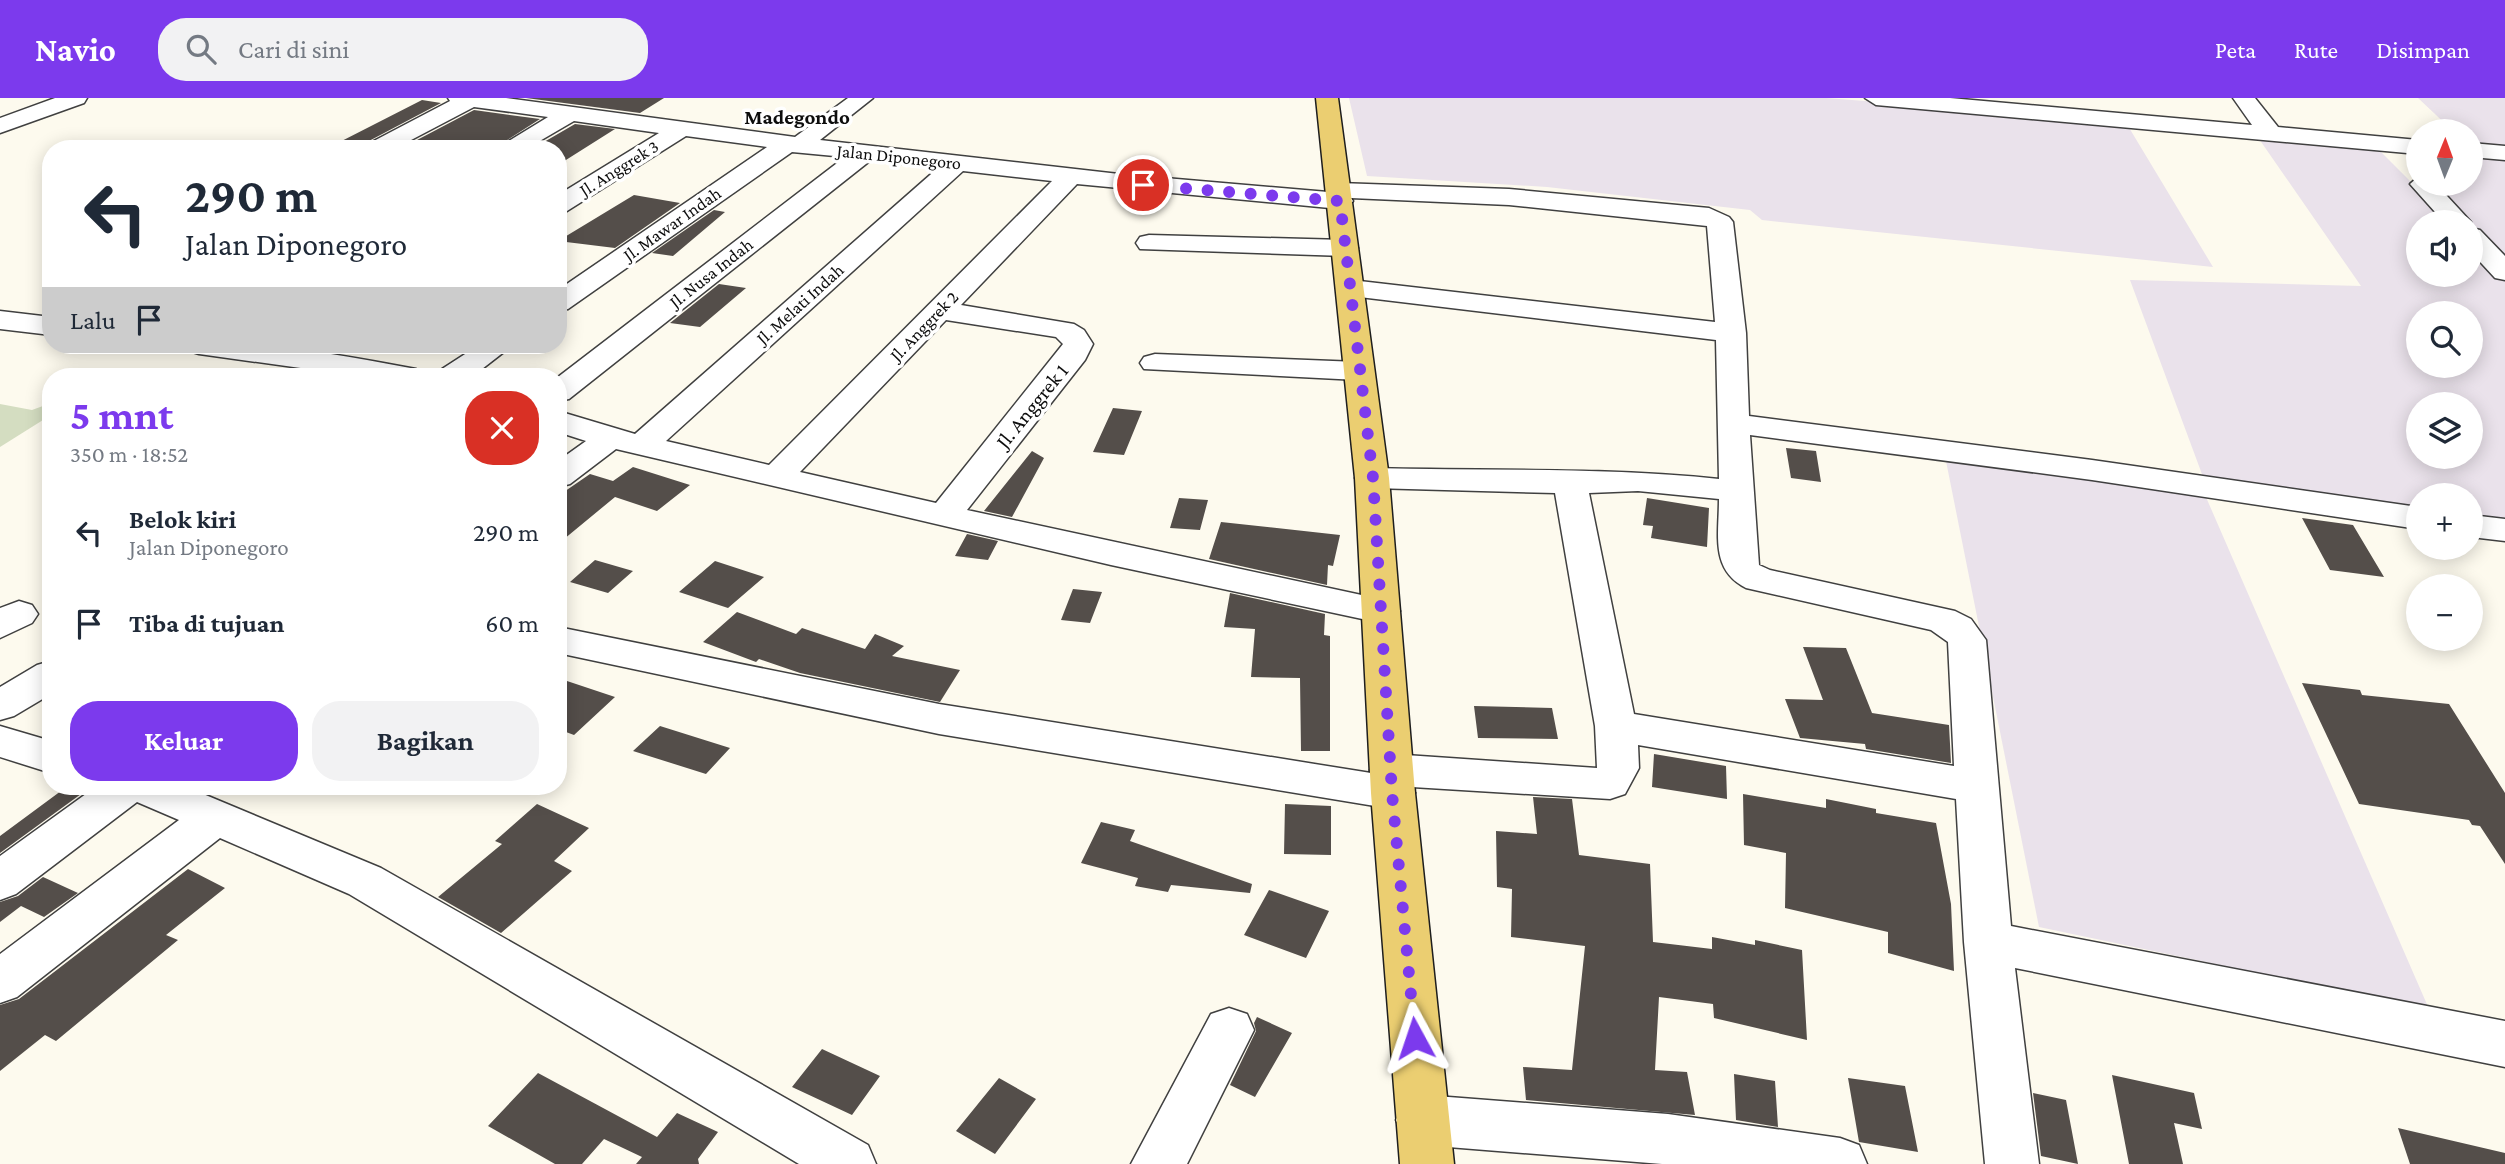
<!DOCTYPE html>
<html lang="id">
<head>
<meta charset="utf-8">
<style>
	:root { --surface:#fff; --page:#f2f2f3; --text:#1f2937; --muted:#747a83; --accent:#7c3aed }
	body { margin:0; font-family:"Crimson Pro",serif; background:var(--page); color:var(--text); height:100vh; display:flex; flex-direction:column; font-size:26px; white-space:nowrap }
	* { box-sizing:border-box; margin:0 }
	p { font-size:23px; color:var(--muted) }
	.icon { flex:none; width:38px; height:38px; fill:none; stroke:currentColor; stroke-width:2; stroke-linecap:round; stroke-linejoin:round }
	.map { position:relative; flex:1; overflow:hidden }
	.drawer { position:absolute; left:42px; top:270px; width:525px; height:427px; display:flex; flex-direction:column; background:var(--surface); border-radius:28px; box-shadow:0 4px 18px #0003 }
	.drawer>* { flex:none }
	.guide { position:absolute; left:42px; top:42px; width:525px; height:214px; border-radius:28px; box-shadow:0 4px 18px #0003; background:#fff; color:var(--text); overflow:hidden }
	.needle { width:46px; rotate:1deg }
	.fabs { position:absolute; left:2406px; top:21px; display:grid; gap:14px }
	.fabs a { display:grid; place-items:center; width:77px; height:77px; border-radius:50%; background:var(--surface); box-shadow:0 4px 18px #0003; font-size:35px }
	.pin { position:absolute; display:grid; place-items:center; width:60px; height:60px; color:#fff; margin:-30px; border:4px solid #fff; border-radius:50%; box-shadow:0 2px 7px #0007 }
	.me { position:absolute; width:77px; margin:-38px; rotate:355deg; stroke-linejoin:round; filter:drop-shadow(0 0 5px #0008) }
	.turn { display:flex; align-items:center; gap:24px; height:147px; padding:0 28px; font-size:32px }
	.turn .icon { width:91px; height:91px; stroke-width:2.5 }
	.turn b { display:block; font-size:49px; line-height:60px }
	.then { display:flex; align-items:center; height:66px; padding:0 28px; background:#0003; gap:14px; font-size:26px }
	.round { display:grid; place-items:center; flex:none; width:74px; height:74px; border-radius:28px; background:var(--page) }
	.headline { display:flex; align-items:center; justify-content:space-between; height:119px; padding:0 28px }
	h1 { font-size:42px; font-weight:700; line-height:52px; color:var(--accent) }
	.cta { display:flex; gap:14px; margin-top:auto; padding:14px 28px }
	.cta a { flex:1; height:80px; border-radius:28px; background:var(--accent); color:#fff; font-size:28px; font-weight:700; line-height:80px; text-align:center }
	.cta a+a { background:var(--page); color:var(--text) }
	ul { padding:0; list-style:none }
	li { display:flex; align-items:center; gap:21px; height:91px; padding:0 28px }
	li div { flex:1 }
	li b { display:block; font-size:26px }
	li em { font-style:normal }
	header { display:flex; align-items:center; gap:42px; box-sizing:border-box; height:98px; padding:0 35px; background:var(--accent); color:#fff }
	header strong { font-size:33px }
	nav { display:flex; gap:38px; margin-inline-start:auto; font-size:24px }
	.search { width:490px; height:63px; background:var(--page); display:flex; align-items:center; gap:18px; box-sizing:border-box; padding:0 24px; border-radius:28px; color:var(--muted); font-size:26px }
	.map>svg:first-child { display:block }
	.industrial { fill:#eae2eb; fill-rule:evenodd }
	.cemetery { fill:#d4ddc1 }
	.building { fill:#544e4a }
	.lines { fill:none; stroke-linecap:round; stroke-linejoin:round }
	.minor-casing { stroke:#404040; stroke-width:3 }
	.major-casing { stroke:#1e1e1e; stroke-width:3 }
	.minor { fill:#fff; fill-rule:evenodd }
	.major { fill:#ebce71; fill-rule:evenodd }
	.route { stroke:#7c3aed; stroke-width:12; stroke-dasharray:0 21.6 }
	.labels { text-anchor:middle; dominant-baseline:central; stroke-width:7; stroke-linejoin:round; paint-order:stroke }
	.far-street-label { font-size:18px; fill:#0d0d0d; stroke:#fff }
	.far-quarter-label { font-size:21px; font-weight:bold; fill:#0d0d0d; stroke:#fff }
	.street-label { font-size:21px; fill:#0d0d0d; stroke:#fff }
</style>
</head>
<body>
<header>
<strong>Navio</strong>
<div class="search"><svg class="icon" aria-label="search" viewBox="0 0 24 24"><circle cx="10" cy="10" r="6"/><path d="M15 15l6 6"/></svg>Cari di sini</div>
<nav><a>Peta</a><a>Rute</a><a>Disimpan</a></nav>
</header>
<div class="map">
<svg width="2505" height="1066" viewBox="0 0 2505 1066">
	<rect width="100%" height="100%" fill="#fdfaee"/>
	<path class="industrial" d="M 1349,0 L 1826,0 L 2125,23 L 2213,169 L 1762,122 L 1750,112 L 1547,89 L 1367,78 Z
		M 2418,0 L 2505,0 L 2505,49 L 2471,46 L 2471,33 L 2453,33 Z
		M 2257,38 L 2376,49 L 2451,124 L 2418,124 L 2418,177 L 2471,177 L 2471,145 L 2505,180 L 2505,426 L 2471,422 L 2471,397 L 2418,397 L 2418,415 L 2206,387 L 2130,182 L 2361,188 ZM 2418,215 L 2471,215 L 2471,268 L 2418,268 ZM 2418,306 L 2471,306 L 2471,359 L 2418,359 Z
		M 2471,58 L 2505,61 L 2505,159 L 2434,86 L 2471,86 Z
		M 1944,353 L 2202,390 L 2429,911 L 2039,829 Z"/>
	<path class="cemetery" d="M 51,305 L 51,317 L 0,349 L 0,306 L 32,312 Z"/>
	<path class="building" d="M 526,0 L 664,0 L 640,15 Z
		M 422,2 L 441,5 L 367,44 L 362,51 L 326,51 Z
		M 474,12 L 540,21 L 493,51 L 400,51 Z
		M 575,26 L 615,31 L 558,67 L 558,51 L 532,51 Z
		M 634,97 L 680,105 L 615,150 L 558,143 Z
		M 714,112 L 725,114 L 673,158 L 652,155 Z
		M 719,186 L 746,190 L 700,229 L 670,225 Z
		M 1113,310 L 1142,313 L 1124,357 L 1093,354 Z
		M 1786,350 L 1816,353 L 1821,384 L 1791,380 Z
		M 1032,353 L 1044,360 L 1012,419 L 984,413 Z
		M 633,369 L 690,387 L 657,413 L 615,399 L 558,446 L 558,398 L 590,376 L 613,383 Z
		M 1179,400 L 1208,402 L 1200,432 L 1170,430 Z
		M 1647,400 L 1709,410 L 1707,449 L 1651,440 L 1653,428 L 1643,427 Z
		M 2302,420 L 2353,427 L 2384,479 L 2330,472 Z
		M 1221,424 L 1340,437 L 1333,468 L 1328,467 L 1327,487 L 1209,461 Z
		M 967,436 L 998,443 L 988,462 L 955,458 Z
		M 595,462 L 633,473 L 608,495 L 570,484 Z
		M 715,463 L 764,479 L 728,510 L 679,494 Z
		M 1073,491 L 1102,494 L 1090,525 L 1061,522 Z
		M 1230,495 L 1325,516 L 1324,537 L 1330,538 L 1330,653 L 1301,653 L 1300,580 L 1251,579 L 1255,531 L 1224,529 Z
		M 737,514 L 796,536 L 802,530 L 865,551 L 875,536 L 904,548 L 892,558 L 960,572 L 940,604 L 800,575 L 759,561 L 756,564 L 703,544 Z
		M 1803,549 L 1846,550 L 1872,615 L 1949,627 L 1951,665 L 1866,651 L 1865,646 L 1800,640 L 1785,601 L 1823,602 Z
		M 558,580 L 615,599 L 574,637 L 558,631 Z
		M 2302,585 L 2360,592 L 2362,597 L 2449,606 L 2505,695 L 2505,766 L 2480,728 L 2472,727 L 2469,722 L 2359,706 Z
		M 1474,608 L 1552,610 L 1558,641 L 1478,640 Z
		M 660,628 L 730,650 L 706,676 L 633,653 Z
		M 1654,656 L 1726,668 L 1727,701 L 1652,689 Z
		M 65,690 L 81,696 L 0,755 L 0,738 Z
		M 1743,696 L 1826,710 L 1826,701 L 1876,711 L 1876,715 L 1936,725 L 1951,806 L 1954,873 L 1888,855 L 1888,834 L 1785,810 L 1786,755 L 1744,747 Z
		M 1533,699 L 1572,701 L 1579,757 L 1650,766 L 1653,844 L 1712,851 L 1712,839 L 1755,847 L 1755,842 L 1802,852 L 1807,942 L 1714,920 L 1713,906 L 1659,899 L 1655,972 L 1687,974 L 1695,1017 L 1526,1002 L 1523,969 L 1572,972 L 1585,848 L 1511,839 L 1512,791 L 1497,789 L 1496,733 L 1537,736 Z
		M 537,706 L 589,730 L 554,763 L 572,773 L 501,835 L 438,799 L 502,746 L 495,743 Z
		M 1285,706 L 1331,708 L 1331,757 L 1284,756 Z
		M 1101,724 L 1135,732 L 1130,743 L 1252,786 L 1250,795 L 1171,787 L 1168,794 L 1135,788 L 1138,780 L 1081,765 Z
		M 188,771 L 225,790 L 166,837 L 178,842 L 56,943 L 45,937 L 0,973 L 0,907 L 19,901 Z
		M 43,779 L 78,795 L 44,819 L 21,808 L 0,824 L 0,804 L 18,798 Z
		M 1269,792 L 1329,813 L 1306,860 L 1244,837 Z
		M 1257,919 L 1292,935 L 1255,999 L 1230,987 L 1256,933 L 1254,925 Z
		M 822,951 L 880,978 L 852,1017 L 792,989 Z
		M 538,975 L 657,1039 L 677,1015 L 718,1034 L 698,1061 L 699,1066 L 636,1066 L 642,1059 L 604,1041 L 582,1066 L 555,1066 L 488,1028 Z
		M 1734,976 L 1775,983 L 1778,1029 L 1736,1022 Z
		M 2112,977 L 2194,995 L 2202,1031 L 2174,1025 L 2183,1066 L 2129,1066 Z
		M 999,980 L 1036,1001 L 995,1056 L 956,1033 Z
		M 1848,980 L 1905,988 L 1918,1054 L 1859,1044 Z
		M 2033,995 L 2066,1002 L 2078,1066 L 2041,1058 Z
		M 2398,1030 L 2505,1055 L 2505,1066 L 2410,1066 Z"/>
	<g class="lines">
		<g class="minor-casing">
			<path id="minor" d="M 55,0 L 87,0 L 84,5 L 0,35 L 0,20 Z
				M 448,0 L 506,0 L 795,39 L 848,0 L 873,0 L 820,42 L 1119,76 L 1328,94 L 1330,87 L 1339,85 L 1509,91 L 1709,110 L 1729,119 L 1733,124 L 1746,235 L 1749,318 L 2092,362 L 2418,409 L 2418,431 L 2092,382 L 1750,337 L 1759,467 L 1770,472 L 1955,513 L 1971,521 L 1986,542 L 2011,828 L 2505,923 L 2505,969 L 2015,870 L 2039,1066 L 1985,1066 L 1964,844 L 1956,701 L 1638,647 L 1639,670 L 1625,696 L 1610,701 L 1412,689 L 1415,695 L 1408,707 L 1393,711 L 939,636 L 558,555 L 558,529 L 939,606 L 1371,675 L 1370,672 L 1376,661 L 1391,656 L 1597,670 L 1595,628 L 1555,395 L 1372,390 L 1360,387 L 1355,380 L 1360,373 L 1372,370 C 1487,373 1604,369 1719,381 L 1716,242 L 1351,198 L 1341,196 L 1337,190 L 1341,184 L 1351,182 L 1715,224 L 1707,128 L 1509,107 L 1351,100 L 1353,103 L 1349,108 L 1340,111 L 1077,86 L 961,207 L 1074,226 L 1084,232 L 1093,246 L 1085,262 L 967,412 L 1394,504 L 1400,513 L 1394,522 L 1381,525 L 1111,467 L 616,351 L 570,386 L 558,389 L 558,363 L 586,343 L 558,334 L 558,313 L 635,336 L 938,70 L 871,62 L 569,301 L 558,303 L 558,279 L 845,59 L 792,54 L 568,211 L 558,213 L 558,192 L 767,49 L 686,38 L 567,113 L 558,116 L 558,97 L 659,35 L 574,23 L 526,51 L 496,51 L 548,19 L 474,9 L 394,51 L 364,51 L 368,46 L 450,3 ZM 963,73 L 1052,83 L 769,367 L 666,343 ZM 946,222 L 1056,239 L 1063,246 L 936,405 L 800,374 ZM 1638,393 L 1719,401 C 1719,437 1710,472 1746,490 L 1931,532 L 1948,544 L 1954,668 L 1634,616 L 1589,395 Z
				M 1865,0 L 1950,0 L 2252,27 L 2233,0 L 2255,0 L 2278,29 L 2418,42 L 2418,56 L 1876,7 Z
				M 2471,45 L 2505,48 L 2505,62 L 2471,59 Z
				M 2418,79 L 2418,86 L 2436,86 L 2471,124 L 2444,124 L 2410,86 Z
				M 2471,130 L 2480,132 L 2505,158 L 2505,182 L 2495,180 L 2471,154 Z
				M 1149,137 L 1345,142 L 1354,144 L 1358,150 L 1354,156 L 1345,158 L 1140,151 L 1136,145 L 1140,139 Z
				M 0,213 L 51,219 L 51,237 L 0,231 Z
				M 184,247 C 260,243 331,255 405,269 L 416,271 L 420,278 L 358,278 L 199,256 L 189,253 Z
				M 479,247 L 513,247 L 473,278 L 438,278 L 442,271 Z
				M 1155,256 L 1358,264 L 1369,267 L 1373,273 L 1369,279 L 1358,282 L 1144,271 L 1140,265 L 1144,259 Z
				M 2471,417 L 2505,421 L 2505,443 L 2471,439 Z
				M 19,503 L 32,507 L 38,516 L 32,525 L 0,540 L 0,510 Z
				M 51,563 L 51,596 L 14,618 L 0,622 L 0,589 L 37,567 Z
				M 0,628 L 51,643 L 51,675 L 0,659 Z
				M 97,688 L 184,688 L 381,770 L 868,1047 L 876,1066 L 799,1066 L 349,796 L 220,740 L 17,899 L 0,905 L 0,856 L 179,722 L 137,704 L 16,796 L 0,802 L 0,758 Z
				M 1229,910 L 1247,916 L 1254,932 L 1187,1066 L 1131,1066 L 1211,916 Z
				M 1423,997 L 1668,1016 L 1840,1040 L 1859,1047 L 1867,1066 L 1662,1066 L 1423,1047 L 1404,1040 L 1396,1022 L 1404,1004 Z"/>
		</g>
		<g class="major-casing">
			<path id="major" d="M 1316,0 L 1338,0 L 1389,380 L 1415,695 L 1454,1066 L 1400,1066 L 1371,695 L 1355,380 Z"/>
		</g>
		<use href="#minor" class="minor"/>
		<use href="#major" class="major"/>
	</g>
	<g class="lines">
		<path class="route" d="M 1143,87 L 1340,103 L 1373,380 L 1392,695 L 1415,940"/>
	</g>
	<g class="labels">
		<g class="far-street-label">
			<text transform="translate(899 59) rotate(6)">Jalan Diponegoro</text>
			<text transform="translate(619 70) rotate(-32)">Jl. Anggrek 3</text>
			<text transform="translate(672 126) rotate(-35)">Jl. Mawar Indah</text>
			<text transform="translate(711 175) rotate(-38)">Jl. Nusa Indah</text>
			<text transform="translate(800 206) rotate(-42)">Jl. Melati Indah</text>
			<text transform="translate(924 228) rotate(-46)">Jl. Anggrek 2</text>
		</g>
		<g class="far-quarter-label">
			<text x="797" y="19">Madegondo</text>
		</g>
		<g class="street-label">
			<text transform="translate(1032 308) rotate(-51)">Jl. Anggrek 1</text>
		</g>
	</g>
</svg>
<div class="fabs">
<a><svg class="needle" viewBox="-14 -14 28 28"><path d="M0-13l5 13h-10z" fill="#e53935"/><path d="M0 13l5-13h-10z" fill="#747a83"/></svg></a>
<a><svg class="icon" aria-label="sound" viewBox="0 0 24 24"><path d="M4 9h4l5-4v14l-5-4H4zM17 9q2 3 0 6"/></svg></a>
<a><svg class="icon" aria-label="search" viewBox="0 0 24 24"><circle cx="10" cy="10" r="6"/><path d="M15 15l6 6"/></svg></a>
<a><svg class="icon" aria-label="layers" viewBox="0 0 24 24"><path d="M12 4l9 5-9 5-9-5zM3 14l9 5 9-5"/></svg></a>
<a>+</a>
<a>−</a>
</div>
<div class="pin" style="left:1143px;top:87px;background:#d93025"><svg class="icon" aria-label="arrive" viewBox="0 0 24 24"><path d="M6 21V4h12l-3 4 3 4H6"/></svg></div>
<svg class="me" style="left:1415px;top:940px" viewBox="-20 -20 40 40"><path d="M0-17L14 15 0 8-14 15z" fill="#7c3aed" stroke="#fff" stroke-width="4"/></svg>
<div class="guide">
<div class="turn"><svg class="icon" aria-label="left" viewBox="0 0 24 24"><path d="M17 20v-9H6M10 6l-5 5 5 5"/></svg><div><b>290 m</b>Jalan Diponegoro</div></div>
<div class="then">Lalu<svg class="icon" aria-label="arrive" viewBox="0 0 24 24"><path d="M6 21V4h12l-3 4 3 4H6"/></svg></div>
</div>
<section class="drawer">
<div class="headline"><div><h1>5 mnt</h1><p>350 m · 18:52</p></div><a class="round" style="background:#d93025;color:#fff"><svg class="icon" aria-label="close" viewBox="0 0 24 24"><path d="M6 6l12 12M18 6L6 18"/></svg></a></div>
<ul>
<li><svg class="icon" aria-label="left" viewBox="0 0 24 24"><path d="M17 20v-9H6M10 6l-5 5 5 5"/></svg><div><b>Belok kiri</b><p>Jalan Diponegoro</p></div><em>290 m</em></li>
<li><svg class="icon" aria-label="arrive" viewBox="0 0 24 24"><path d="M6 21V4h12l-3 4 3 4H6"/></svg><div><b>Tiba di tujuan</b></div><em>60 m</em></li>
</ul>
<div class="cta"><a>Keluar</a><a>Bagikan</a></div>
</section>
</div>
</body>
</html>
